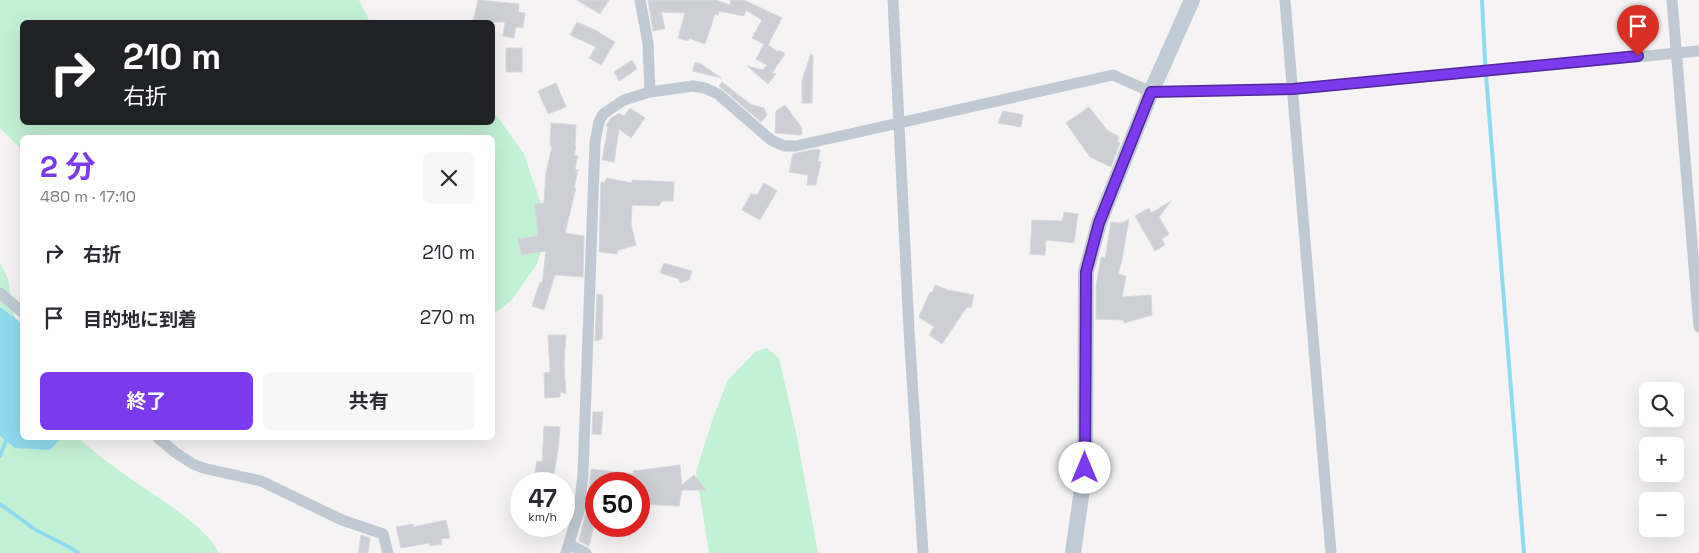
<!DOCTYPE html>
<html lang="ja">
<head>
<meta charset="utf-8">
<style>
	:root { --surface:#fff; --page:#f7f7f7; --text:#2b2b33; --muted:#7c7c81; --accent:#7c3aed }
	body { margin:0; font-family:"Space Grotesk","Noto Sans JP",sans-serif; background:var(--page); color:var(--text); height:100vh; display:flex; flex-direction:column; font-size:19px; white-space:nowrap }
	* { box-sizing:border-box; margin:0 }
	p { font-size:16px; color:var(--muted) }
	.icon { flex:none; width:28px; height:28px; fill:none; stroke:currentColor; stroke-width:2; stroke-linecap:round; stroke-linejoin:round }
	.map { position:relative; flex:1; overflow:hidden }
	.details { position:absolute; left:20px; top:135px; width:475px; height:305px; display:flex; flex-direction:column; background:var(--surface); border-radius:8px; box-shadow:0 5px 20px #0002 }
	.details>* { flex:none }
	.top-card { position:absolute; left:20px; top:20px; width:475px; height:105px; border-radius:8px; box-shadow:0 5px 20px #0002; background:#202124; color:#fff; overflow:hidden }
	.controls { position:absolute; left:1639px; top:382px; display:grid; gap:10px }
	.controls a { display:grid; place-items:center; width:45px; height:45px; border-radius:8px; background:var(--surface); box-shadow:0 5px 20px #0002; font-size:25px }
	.speed { position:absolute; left:510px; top:472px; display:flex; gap:10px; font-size:25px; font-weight:700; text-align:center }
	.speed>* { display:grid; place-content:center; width:65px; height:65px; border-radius:50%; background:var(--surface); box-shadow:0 5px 20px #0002; line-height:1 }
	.speed small { font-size:12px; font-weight:400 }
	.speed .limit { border:8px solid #d22; background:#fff; color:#111 }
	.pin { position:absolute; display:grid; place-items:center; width:42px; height:42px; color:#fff; margin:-51px -21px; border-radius:50% 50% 50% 0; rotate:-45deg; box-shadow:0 0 5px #0007 }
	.pin .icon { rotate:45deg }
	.me { position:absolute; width:55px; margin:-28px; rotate:0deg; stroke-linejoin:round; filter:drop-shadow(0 0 4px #0008) }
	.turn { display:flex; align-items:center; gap:18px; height:105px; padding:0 20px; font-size:22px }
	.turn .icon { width:65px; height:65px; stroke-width:2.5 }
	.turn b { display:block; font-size:35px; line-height:42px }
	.round { display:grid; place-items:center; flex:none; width:52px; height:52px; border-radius:8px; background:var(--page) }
	.summary { display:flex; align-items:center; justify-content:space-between; height:85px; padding:0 20px }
	h1 { font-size:30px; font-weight:700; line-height:38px; color:var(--accent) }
	.primary-button { display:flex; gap:10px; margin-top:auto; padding:10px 20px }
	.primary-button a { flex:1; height:58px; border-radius:8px; background:var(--accent); color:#fff; font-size:20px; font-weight:700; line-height:58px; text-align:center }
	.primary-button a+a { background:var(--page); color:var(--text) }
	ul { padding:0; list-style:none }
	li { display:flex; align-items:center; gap:15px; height:65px; padding:0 20px }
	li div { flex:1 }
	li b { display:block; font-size:19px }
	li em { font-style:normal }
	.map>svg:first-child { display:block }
	.green { fill:#c3f1d5 }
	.water { fill:#90daee }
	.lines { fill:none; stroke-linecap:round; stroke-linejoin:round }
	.stream { stroke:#90daee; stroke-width:4 }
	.building { fill:#cdcfd5; stroke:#d7d9de }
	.street { stroke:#c1cad2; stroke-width:11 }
	.secondary { stroke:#c1cbd6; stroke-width:16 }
	.route-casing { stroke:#51269a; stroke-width:12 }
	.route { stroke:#7c3aed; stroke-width:9 }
</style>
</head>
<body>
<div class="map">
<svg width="1699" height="553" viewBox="0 0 1699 553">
	<rect width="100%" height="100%" fill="#f5f3f3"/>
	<path class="green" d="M 0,0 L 359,0 L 370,22 L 22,22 L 22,122 L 492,122 L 493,114 L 497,116 L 524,154 L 549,227 L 537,264 L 512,300 L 493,314 L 492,138 L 22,138 L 22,150 L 0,128 Z
		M 0,262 L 8,279 L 15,320 L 22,438 L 78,438 C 103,460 131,479 159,498 C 180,513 207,530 219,553 L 0,553 Z
		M 767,348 L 779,358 L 797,437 L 818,553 L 709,553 L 696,472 L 713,418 L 728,380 L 756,351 Z"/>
	<path class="water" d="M 0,307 L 22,323 L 22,438 L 61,438 L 50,450 L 15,448 L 0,436 Z"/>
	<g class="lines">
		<path class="stream" d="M 1482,0 L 1485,62 L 1524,553
			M 0,456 L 6,441
			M 0,504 L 36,530 L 71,548 L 78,553"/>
	</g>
	<path class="building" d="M 478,0 L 519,4 L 518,12 L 525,13 L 523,28 L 516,27 L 514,38 L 503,36 L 505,22 L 473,22 Z
		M 577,0 L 609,0 L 600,14 Z
		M 648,0 L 716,0 L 730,5 L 731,0 L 744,0 L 782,18 L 768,45 L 778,52 L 779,50 L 785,54 L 772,73 L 776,74 L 768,84 L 747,66 L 763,70 L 767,65 L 756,59 L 764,44 L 752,38 L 762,20 L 746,10 L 744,16 L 719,11 L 718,15 L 715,14 L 705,44 L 689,38 L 688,41 L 678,38 L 685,13 L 661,12 L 665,29 L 653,31 Z
		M 577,22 L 595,30 L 615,42 L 601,65 L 589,58 L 596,47 L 570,35 Z
		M 506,48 L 522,48 L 522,72 L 506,72 Z
		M 811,54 L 813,55 L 812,103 L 802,103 L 802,80 Z
		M 632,60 L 637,69 L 619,81 L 614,72 Z
		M 695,62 L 701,64 L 721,78 L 693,71 Z
		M 722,82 L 750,104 L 764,108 L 767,115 L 761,122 L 719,86 Z
		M 556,83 L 566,107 L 548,114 L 538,91 Z
		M 785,105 L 802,128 L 801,135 L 775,133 L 776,111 Z
		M 1089,107 L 1107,130 L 1118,136 L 1118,142 L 1120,143 L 1111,167 L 1090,157 L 1066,123 Z
		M 630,108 L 645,118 L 631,138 L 619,129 L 614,162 L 602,160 L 608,127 L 606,126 L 606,125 L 611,118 L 619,113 L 624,116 Z
		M 1003,111 L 1023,115 L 1021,127 L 998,123 Z
		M 551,123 L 576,125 L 575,146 L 576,146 L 574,155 L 578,156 L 575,169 L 578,170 L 574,188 L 576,188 L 565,233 L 584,236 L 583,277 L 555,275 L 544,310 L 532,306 L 540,282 L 542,283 L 546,251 L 521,255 L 518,239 L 538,236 L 535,204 L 544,203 L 546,172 L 552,147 L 550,146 Z
		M 816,149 L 820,150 L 818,161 L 821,162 L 816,185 L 807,185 L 808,175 L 789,172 L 793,154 Z
		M 607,178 L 632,183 L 632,180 L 674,182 L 673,201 L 662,201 L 659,206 L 632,205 L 631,224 L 636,245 L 618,250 L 617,254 L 599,252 L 601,182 L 604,183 Z
		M 764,183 L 777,191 L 760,220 L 742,210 L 751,194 L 757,195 Z
		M 1171,201 L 1159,217 L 1169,234 L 1162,239 L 1165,245 L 1155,251 L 1135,216 L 1149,208 L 1151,213 Z
		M 1064,212 L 1078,214 L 1074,243 L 1046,240 L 1045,255 L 1030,254 L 1032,220 L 1062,221 Z
		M 1129,219 L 1122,260 L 1118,274 L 1126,276 L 1122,297 L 1151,295 L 1152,315 L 1124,323 L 1124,320 L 1096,319 L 1096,287 L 1101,257 L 1105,258 L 1111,222 L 1122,223 Z
		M 664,263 L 692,271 L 689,280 L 680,283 L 679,279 L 660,273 Z
		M 935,285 L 948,290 L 974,295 L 971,308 L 967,307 L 942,344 L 929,335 L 934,327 L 919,317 L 930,292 L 932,293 Z
		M 597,294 L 603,295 L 602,339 L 595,341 Z
		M 548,335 L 566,335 L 564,364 L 566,394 L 561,392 L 560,397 L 545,398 L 544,373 L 550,372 Z
		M 593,412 L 603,412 L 601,435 L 592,434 Z
		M 544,426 L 560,427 L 558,450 L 554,474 L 548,473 L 546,484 L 533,481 L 537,461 L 542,462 Z
		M 680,465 L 682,485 L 694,475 L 706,490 L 682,490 L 679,506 L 639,504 L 639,484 L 596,484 L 596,515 L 589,546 L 579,541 L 586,512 L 591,469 L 634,474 L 633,471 Z
		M 446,520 L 450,538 L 441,539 L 442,544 L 430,546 L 429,543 L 401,548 L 396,527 L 413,524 L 413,527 Z
		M 361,535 L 370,538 L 368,553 L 358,553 Z"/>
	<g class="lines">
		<path class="street" d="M 640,0 L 648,43 L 650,92
			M 893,0 L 909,330 L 923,553
			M 1285,0 L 1331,553
			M 1672,0 L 1699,327
			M 0,293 L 22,312
			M 158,438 L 176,453 L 193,464 L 203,468 L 261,481 L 342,520 L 383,534 L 388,553
			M 569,544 L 586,553
			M 566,553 L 579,511 L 583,474 L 595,142 L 599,122 L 603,114 L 624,100 L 650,92 L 693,86 L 705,88 L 718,94 L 771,140 L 784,146 L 796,146 L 1113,75 L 1151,92 L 1293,89 L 1699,51"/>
		<path class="secondary" d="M 1073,553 L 1085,468 L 1086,272 L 1099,223 L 1151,92 L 1192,0"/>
	</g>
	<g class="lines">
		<g class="route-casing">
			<path id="route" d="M 1085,468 L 1086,272 L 1099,223 L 1151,92 L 1293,89 L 1638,56"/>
		</g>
		<use href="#route" class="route"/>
	</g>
</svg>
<div class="controls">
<a><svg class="icon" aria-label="search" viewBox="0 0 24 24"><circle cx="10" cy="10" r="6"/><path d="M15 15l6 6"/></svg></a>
<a>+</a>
<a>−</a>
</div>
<div class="speed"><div>47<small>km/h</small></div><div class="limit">50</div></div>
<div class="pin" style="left:1638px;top:56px;background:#d93025"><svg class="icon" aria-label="arrive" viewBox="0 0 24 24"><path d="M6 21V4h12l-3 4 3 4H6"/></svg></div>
<svg class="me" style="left:1085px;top:468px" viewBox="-20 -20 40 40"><circle r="19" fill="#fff"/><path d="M0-13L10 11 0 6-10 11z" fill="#7c3aed"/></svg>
<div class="top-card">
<div class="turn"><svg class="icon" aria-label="right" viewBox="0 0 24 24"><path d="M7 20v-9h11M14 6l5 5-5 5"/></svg><div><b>210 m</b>右折</div></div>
</div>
<section class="details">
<div class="summary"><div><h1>2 分</h1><p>480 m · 17:10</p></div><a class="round"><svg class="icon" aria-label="close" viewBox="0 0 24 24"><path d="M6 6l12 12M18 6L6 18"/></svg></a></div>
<ul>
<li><svg class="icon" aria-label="right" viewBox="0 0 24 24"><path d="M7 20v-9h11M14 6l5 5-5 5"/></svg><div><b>右折</b></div><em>210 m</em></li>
<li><svg class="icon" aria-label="arrive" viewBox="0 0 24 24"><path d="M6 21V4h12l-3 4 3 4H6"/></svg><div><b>目的地に到着</b></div><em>270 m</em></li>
</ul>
<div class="primary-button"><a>終了</a><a>共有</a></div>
</section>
</div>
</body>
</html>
